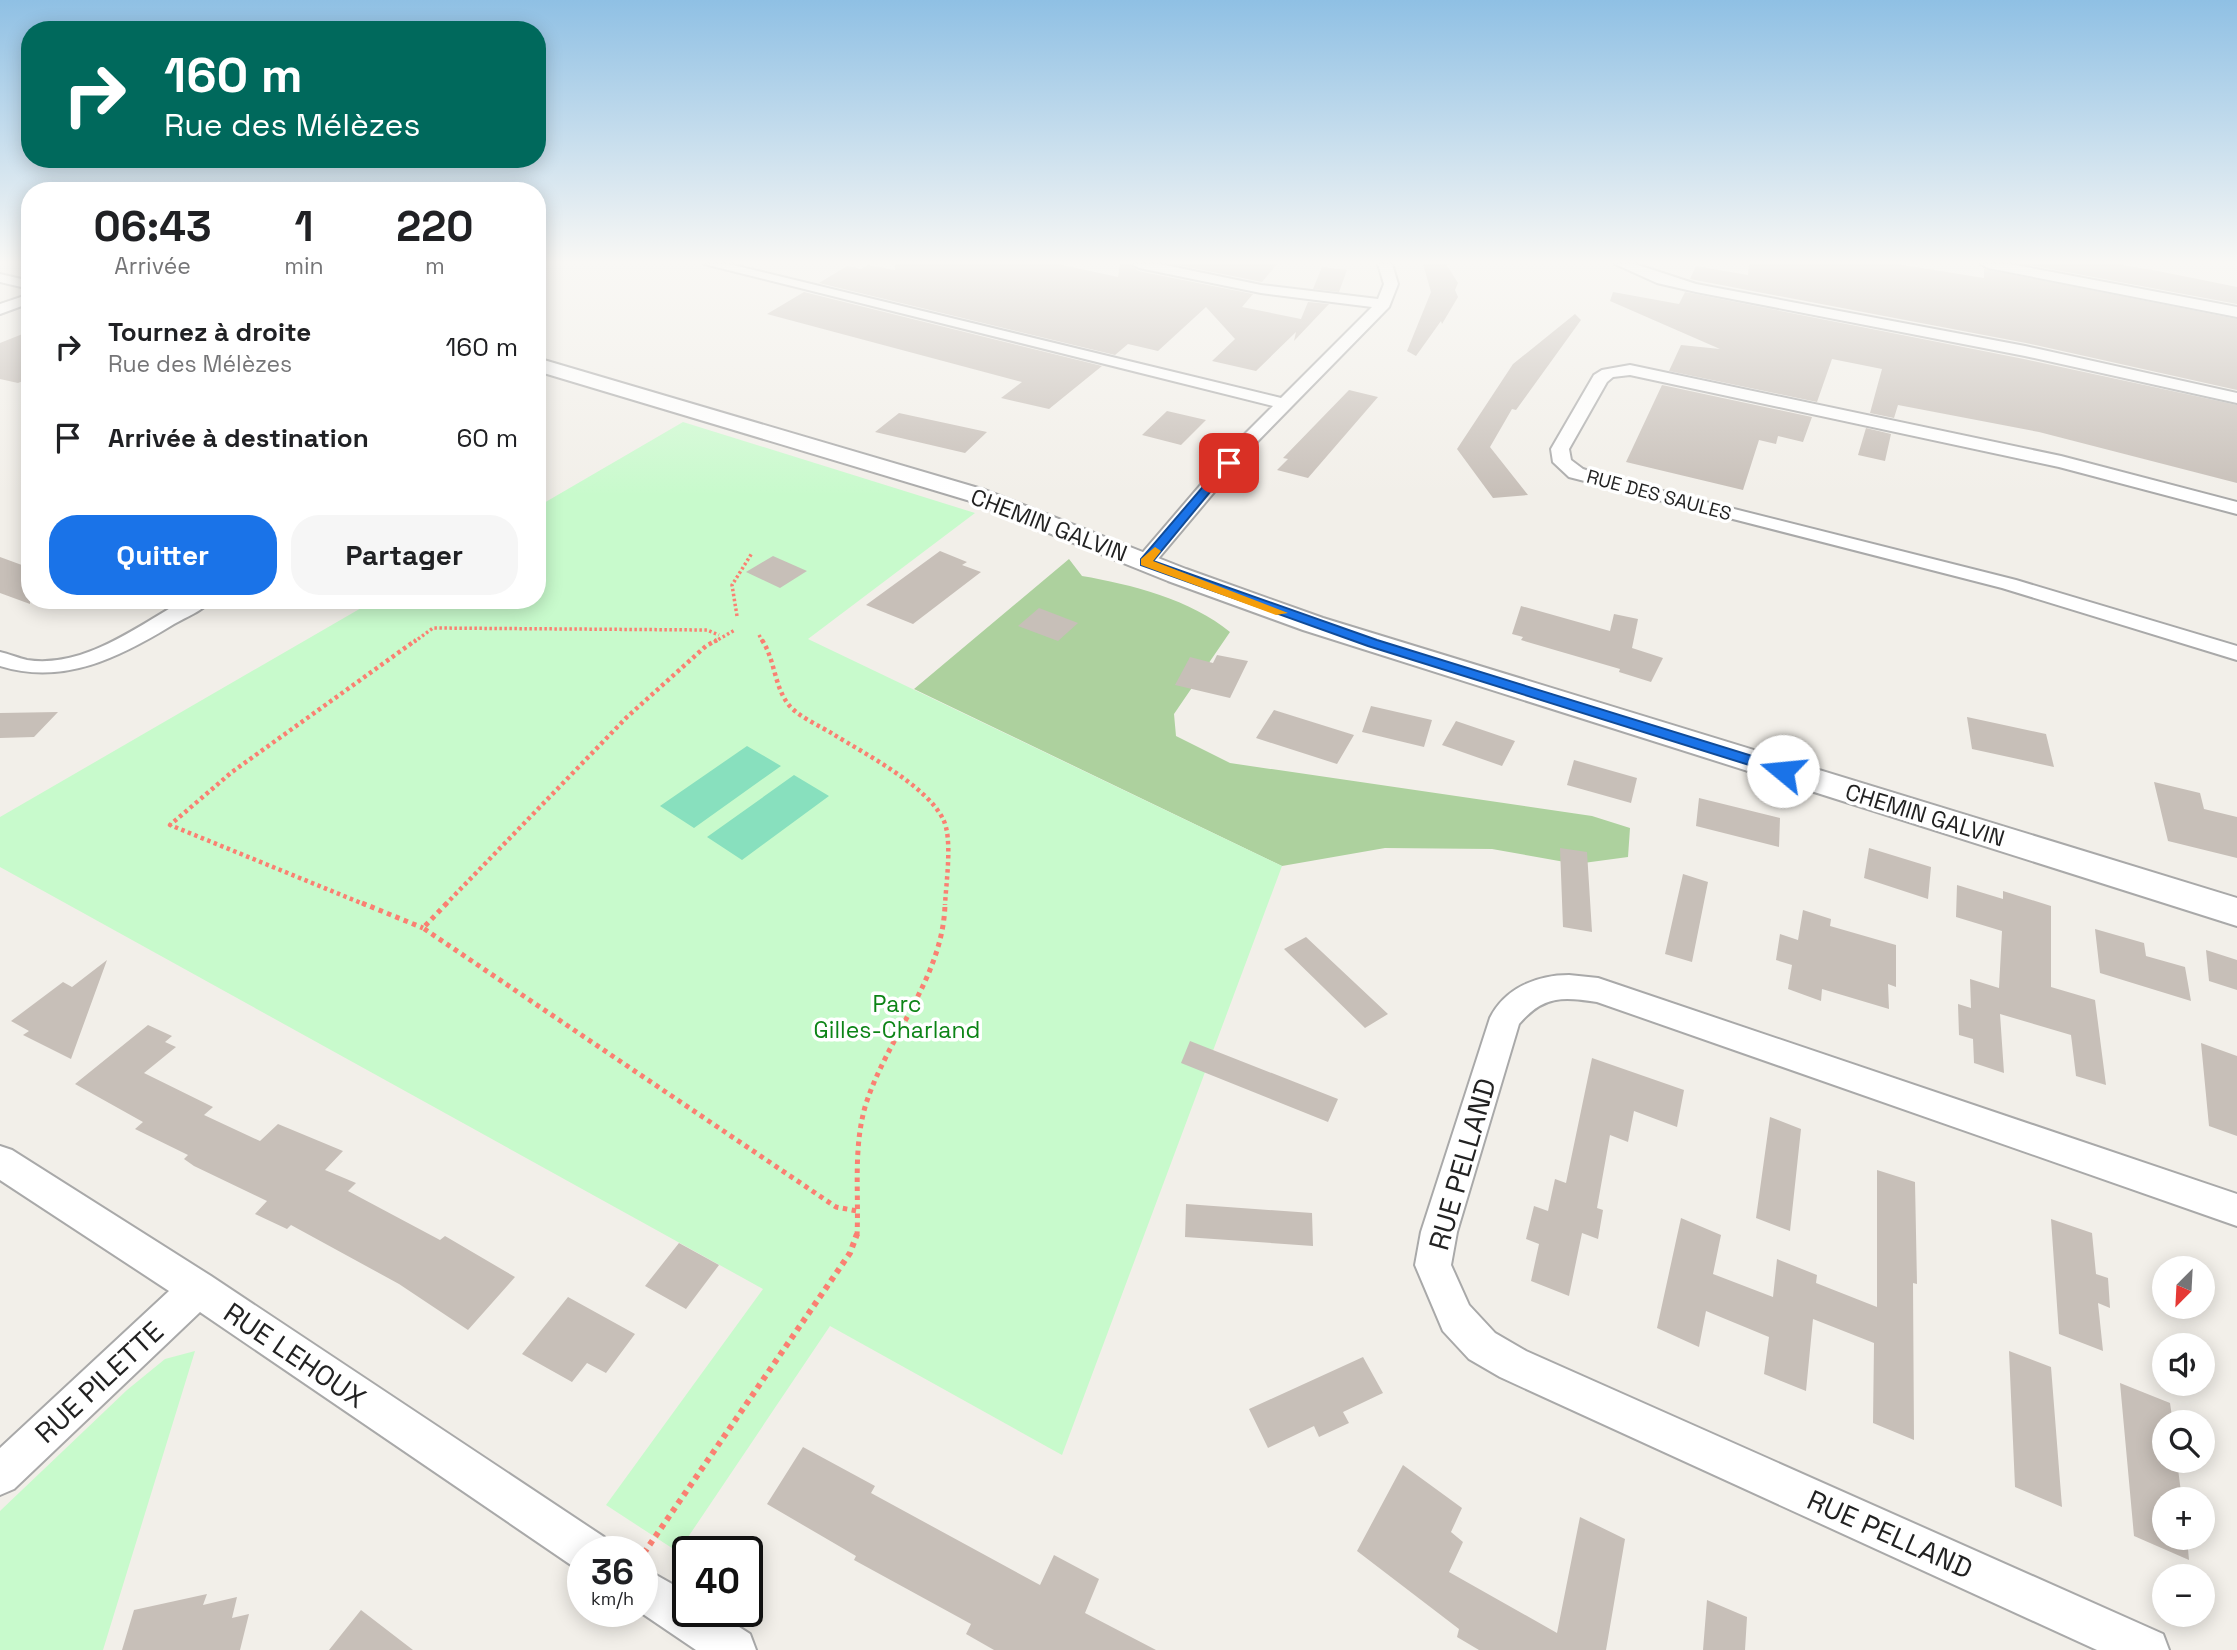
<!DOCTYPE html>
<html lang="fr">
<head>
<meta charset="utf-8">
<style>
	:root { --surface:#fff; --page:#f6f6f6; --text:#202124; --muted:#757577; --accent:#1a73e8 }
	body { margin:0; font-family:"Space Grotesk",sans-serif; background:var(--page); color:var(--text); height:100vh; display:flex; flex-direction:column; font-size:26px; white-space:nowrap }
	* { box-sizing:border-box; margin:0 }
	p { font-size:23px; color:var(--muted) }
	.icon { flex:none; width:38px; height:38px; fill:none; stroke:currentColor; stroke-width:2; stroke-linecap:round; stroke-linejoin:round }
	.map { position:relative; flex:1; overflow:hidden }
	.drawer { position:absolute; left:21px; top:182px; width:525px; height:427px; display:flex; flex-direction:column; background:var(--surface); border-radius:28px; box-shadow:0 4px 18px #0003 }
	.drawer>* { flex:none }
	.guide { position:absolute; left:21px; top:21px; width:525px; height:147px; border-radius:28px; box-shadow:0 4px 18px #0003; background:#00695c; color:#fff; overflow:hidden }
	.needle { width:46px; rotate:204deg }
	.tools { position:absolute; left:2152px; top:1256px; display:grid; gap:14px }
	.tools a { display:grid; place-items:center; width:63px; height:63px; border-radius:50%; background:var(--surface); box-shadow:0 4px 18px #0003; font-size:35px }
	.speed { position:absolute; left:567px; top:1536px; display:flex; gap:14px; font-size:35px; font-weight:700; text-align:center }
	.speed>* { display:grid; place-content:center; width:91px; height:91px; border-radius:50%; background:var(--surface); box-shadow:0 4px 18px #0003; line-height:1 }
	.speed small { font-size:18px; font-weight:400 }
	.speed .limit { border:4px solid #111; border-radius:10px; background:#fff; color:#111 }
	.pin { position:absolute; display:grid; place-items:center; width:60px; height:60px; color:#fff; margin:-30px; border-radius:14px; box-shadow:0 4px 10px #0006 }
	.me { position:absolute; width:77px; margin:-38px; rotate:287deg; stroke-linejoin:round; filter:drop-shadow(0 0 5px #0008) }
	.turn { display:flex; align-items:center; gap:24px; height:147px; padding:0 28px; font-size:32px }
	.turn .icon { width:91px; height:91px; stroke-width:2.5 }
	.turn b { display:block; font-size:49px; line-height:60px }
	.eta { display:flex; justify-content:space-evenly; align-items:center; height:119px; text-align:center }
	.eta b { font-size:42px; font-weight:700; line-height:49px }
	.cta { display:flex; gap:14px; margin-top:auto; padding:14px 28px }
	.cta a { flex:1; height:80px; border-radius:28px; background:var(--accent); color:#fff; font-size:28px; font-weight:700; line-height:80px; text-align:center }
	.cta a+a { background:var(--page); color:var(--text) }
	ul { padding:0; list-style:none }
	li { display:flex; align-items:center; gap:21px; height:91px; padding:0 28px }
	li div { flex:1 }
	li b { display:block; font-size:26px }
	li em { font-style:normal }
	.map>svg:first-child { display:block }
	.forest { fill:#add19e }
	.park { fill:#c8facc }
	.pitch { fill:#88e0be }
	.building { fill:#c7bfb8 }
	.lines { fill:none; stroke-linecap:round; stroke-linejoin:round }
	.minor-casing { stroke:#a9a9a9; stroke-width:4 }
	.tertiary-casing { stroke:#a9a9a9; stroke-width:4 }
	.path-far3 { stroke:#fa8072; stroke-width:3.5; stroke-dasharray:2.5 2.5; stroke-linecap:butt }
	.path-far2 { stroke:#fa8072; stroke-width:4.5; stroke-dasharray:3.5 3.5; stroke-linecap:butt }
	.path-far1 { stroke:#fa8072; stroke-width:5; stroke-dasharray:4.5 4.5; stroke-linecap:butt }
	.path { stroke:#fa8072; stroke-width:6; stroke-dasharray:5 5; stroke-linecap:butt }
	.minor { fill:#fff; fill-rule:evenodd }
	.tertiary { fill:#fff; fill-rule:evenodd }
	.route { fill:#1a73e8; stroke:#114b97; stroke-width:2 }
	.slow { fill:#f59e0b }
	.labels { text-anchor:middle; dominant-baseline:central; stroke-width:7; stroke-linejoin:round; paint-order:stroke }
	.far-street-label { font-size:19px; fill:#222; stroke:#fff }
	.street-label { font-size:23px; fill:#222; stroke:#fff }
	.park-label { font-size:23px; fill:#0c8416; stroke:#fff }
	.near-street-label { font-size:28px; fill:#222; stroke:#fff }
</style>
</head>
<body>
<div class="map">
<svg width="2237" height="1650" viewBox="0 0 2237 1650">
	<rect width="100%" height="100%" fill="#f2efe9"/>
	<path class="forest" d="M 1069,559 L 1082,576 C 1130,584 1192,600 1230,632 L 1174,714 L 1176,736 L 1230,763 L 1592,816 L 1630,828 L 1628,857 L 1576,864 L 1492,849 L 1385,848 L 1282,866 L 914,689 Z"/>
	<path class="park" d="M 683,422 L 975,513 L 808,639 L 1282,866 L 1062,1455 L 830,1326 L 678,1552 L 606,1505 L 763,1289 L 0,867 L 0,817 L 375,600 L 537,600 L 537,507 Z
		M 195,1351 L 103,1650 L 0,1650 L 0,1511 L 127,1390 L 165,1359 Z"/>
	<path class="pitch" d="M 747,746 L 781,766 L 694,828 L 660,806 Z
		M 794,775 L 829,796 L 742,860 L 707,837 Z"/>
	<path class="building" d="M 895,264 L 1058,264 L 1118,277 L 1120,264 L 1130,264 L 1138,271 L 1253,294 L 1242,307 L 1301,319 L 1308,302 L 1329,304 L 1294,341 L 1296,332 L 1256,371 L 1212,361 L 1235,339 L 1206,307 L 1158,351 L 1128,344 L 1115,355 L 819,283 L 847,266 L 861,269 L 868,265 L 895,270 Z
		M 1173,264 L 1277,264 L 1262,282 Z
		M 1423,264 L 1446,264 L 1458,283 L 1455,290 L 1458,297 L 1442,324 L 1441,321 L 1416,356 L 1407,351 L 1431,292 Z
		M 1749,264 L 1897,264 L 1984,278 L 1984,269 L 2237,319 L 2237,390 L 2026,343 L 1690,279 L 1696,266 L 1748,275 Z
		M 2024,264 L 2117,264 L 2158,271 L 2237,287 L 2237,304 Z
		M 1322,267 L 1347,270 L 1339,292 L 1313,289 Z
		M 804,292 L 1102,366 L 1049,409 L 1001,398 L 1022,382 L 767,314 Z
		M 1613,292 L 1679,304 L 1685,292 L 2024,359 L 2237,405 L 2237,483 L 2039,432 L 1898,405 L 1894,418 L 1870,413 L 1882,369 L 1832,359 L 1817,402 L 1669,371 L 1681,345 L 1720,349 L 1610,301 Z
		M 1575,314 L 1581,320 L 1516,410 L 1512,409 L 1490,447 L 1528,495 L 1493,498 L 1457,449 L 1513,364 Z
		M 30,331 L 30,378 L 18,383 L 0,379 L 0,343 Z
		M 1662,385 L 1812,417 L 1803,442 L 1778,436 L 1776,444 L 1759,440 L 1743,490 L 1626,462 Z
		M 1349,390 L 1378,397 L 1308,478 L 1277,470 L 1288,459 L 1283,458 Z
		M 1167,411 L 1206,420 L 1181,445 L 1142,435 Z
		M 899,413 L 987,432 L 965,453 L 875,432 Z
		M 1866,428 L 1891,434 L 1885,461 L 1858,455 Z
		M 940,551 L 967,562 L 962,565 L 981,572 L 913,624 L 866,605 Z
		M 773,556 L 807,571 L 780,588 L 746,572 Z
		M 0,557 L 30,568 L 30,604 L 0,593 Z
		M 1521,606 L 1610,631 L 1614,614 L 1638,619 L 1632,648 L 1663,658 L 1651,682 L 1619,672 L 1620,669 L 1521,640 L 1523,637 L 1512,634 Z
		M 1039,608 L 1078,623 L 1058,641 L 1018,626 Z
		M 1217,655 L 1248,661 L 1230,698 L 1175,685 L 1190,657 L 1213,663 Z
		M 1371,706 L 1432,720 L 1424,747 L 1362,732 Z
		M 1274,710 L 1354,735 L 1337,764 L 1256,738 Z
		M 58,712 L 34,737 L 0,738 L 0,713 Z
		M 1967,717 L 2046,734 L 2054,767 L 1972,749 Z
		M 1456,721 L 1515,741 L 1502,766 L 1442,745 Z
		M 1574,760 L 1637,778 L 1631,803 L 1567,785 Z
		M 2154,782 L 2200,793 L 2204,809 L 2237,817 L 2237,858 L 2168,841 Z
		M 1699,798 L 1780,818 L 1779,847 L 1696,826 Z
		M 1560,848 L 1587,852 L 1592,932 L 1563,927 Z
		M 1869,848 L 1931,867 L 1928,899 L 1864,878 Z
		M 1683,874 L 1708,882 L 1692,962 L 1665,954 Z
		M 1957,885 L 2003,899 L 2003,891 L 2051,906 L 2051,987 L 2095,1000 L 2106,1085 L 2076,1076 L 2071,1035 L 2000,1014 L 2004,1073 L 1974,1063 L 1973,1039 L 1959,1035 L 1958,1004 L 1971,1008 L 1970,979 L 1999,988 L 2002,931 L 1956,917 Z
		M 1803,910 L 1831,919 L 1830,926 L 1896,945 L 1896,987 L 1888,984 L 1889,1009 L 1822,989 L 1821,1001 L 1788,989 L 1792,965 L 1776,960 L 1780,934 L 1798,940 Z
		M 2095,929 L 2144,943 L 2146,956 L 2185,967 L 2191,1001 L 2100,973 Z
		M 1306,937 L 1388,1014 L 1365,1028 L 1284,949 Z
		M 2206,950 L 2237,960 L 2237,990 L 2209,981 Z
		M 107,960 L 71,1059 L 23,1035 L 29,1031 L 11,1021 L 63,982 L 72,987 Z
		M 148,1025 L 172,1036 L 165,1042 L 176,1047 L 144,1073 L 213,1107 L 204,1115 L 260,1141 L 278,1124 L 343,1151 L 325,1170 L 356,1183 L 348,1191 L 440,1240 L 445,1236 L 515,1277 L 468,1330 L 399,1284 L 291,1225 L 287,1229 L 255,1214 L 267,1201 L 194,1166 L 184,1159 L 188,1155 L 135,1129 L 143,1122 L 75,1084 Z
		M 1190,1041 L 1338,1099 L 1328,1122 L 1181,1063 Z
		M 2201,1043 L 2237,1056 L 2237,1136 L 2209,1126 Z
		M 1592,1058 L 1684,1090 L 1677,1127 L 1634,1111 L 1628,1142 L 1610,1135 L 1597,1208 L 1603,1210 L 1598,1239 L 1582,1233 L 1569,1296 L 1531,1281 L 1539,1244 L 1526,1239 L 1534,1206 L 1548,1211 L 1555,1179 L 1566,1183 Z
		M 1770,1117 L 1801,1129 L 1790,1231 L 1756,1218 Z
		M 1877,1170 L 1915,1182 L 1917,1284 L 1913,1283 L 1914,1440 L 1873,1423 L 1874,1343 L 1813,1319 L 1806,1391 L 1764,1374 L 1769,1337 L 1706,1311 L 1699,1347 L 1657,1328 L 1681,1218 L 1721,1235 L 1713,1274 L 1773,1297 L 1777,1259 L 1817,1275 L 1816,1283 L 1877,1307 Z
		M 1186,1204 L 1312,1213 L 1313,1246 L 1185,1237 Z
		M 2051,1219 L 2092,1233 L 2096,1274 L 2108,1278 L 2110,1308 L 2098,1303 L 2103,1351 L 2059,1334 Z
		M 679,1243 L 719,1265 L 686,1309 L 645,1286 Z
		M 568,1297 L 635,1334 L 606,1373 L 587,1363 L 572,1382 L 522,1354 Z
		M 2009,1351 L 2051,1367 L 2062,1507 L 2015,1487 Z
		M 1363,1357 L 1383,1393 L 1343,1412 L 1349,1423 L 1319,1437 L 1314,1426 L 1268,1448 L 1249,1409 Z
		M 2120,1383 L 2170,1403 L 2173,1423 L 2165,1423 L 2165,1461 L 2177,1461 L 2182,1500 L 2165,1500 L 2165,1538 L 2187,1538 L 2189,1560 L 2134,1536 Z
		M 803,1447 L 875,1486 L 871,1493 L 1040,1585 L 1054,1555 L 1099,1579 L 1085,1613 L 1156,1650 L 994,1650 L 966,1634 L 971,1624 L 854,1560 L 856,1556 L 767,1504 Z
		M 1403,1465 L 1462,1508 L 1451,1532 L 1463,1542 L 1449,1572 L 1557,1633 L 1580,1517 L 1625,1539 L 1606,1650 L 1479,1650 L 1457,1637 L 1459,1629 L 1357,1551 Z
		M 207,1594 L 203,1605 L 237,1597 L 232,1618 L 249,1614 L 240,1650 L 122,1650 L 134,1610 Z
		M 1707,1600 L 1747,1617 L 1745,1650 L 1703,1650 Z
		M 361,1610 L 413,1650 L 329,1650 Z"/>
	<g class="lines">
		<g class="minor-casing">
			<path id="minor" d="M 704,264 L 729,264 L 1281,398 L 1372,307 L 1261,293 L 1139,268 L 1132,264 L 1160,264 L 1261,285 L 1378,299 L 1384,284 L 1378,264 L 1392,264 L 1398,284 L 1389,307 L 1252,447 L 1152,566 L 1145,568 L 1135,562 L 1138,558 L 1240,439 L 1273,406 Z
				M 1615,264 L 1635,264 L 1696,284 L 2025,346 L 2237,393 L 2237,403 L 2025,356 L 1696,292 L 1657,283 Z
				M 1981,264 L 2010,264 L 2237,307 L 2237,317 L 1988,268 Z
				M 0,274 L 30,281 L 30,289 L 0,282 Z
				M 30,294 L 30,303 L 0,314 L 0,304 Z
				M 1630,365 L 2061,456 L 2237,502 L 2237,514 L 2059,467 L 1630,375 L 1613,377 L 1607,382 L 1569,449 L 1571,460 L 1583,469 L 1603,476 L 2016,580 L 2237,646 L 2237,660 L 2002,588 L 1569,477 L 1553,462 L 1551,449 L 1594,375 L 1602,370 Z
				M 184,600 L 211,600 C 203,611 186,617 174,624 C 120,657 64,686 0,666 L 0,652 C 9,654 18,658 27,660 C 83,669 138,626 184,600 Z
				M 1569,975 L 1598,978 L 2237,1194 L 2237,1226 L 1597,1002 C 1562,997 1544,995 1519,1024 L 1457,1232 L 1451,1265 L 1469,1305 L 1495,1333 L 1526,1351 L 2163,1634 L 2169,1650 L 2097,1650 L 1500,1377 L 1469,1359 L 1443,1331 L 1415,1265 L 1421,1232 L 1490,1018 C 1505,988 1537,975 1569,975 Z
				M 0,1146 L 12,1150 L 211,1276 L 604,1537 L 610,1552 L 583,1552 L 583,1570 L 574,1567 L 200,1312 L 14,1489 L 0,1495 L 0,1448 L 169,1291 L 0,1180 Z
				M 642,1567 L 688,1593 L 688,1612 L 716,1612 L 750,1634 L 756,1650 L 696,1650 L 640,1612 L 642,1612 Z"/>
		</g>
		<g class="tertiary-casing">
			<path id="tertiary" d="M 537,358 L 985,490 L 1186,569 L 1323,618 L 2237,898 L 2237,926 L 1303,630 L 1168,581 L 967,500 L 537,371 Z"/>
		</g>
		<path class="path-far3" d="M 737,616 L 732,585 L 752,553
			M 759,635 L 763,642
			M 414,642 L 433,628 L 707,630 L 719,635
			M 714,642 L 735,630"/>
		<path class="path-far2" d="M 762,640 C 775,660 774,685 788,704 C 797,716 820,726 833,734 C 865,754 926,785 943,819 C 953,838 946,883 945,905
			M 366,905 L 170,825 L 232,772 L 416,640
			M 445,905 L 627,717 L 706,646 L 717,640"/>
		<path class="path-far1" d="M 362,903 L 423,928
			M 447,903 L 423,928 L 836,1207 L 857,1211
			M 857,1236 C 859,1192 853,1150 865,1107 C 886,1038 944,977 945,903"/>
		<path class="path" d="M 644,1553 L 850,1253 L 857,1234"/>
		<use href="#minor" class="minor"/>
		<use href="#tertiary" class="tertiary"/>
	</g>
	<linearGradient id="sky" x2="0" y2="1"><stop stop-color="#8fc0e4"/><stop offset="0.53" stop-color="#f9f8f5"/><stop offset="1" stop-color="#f9f8f5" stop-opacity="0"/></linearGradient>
	<rect width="2237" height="495" fill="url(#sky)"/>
	<path class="route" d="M 1225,461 L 1234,463 L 1153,561 L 1377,640 L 1788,767 L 1791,771 L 1788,774 L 1778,774 L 1368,646 L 1141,565 L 1141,559 Z"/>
	<path class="slow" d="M 1155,547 L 1161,551 L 1153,561 L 1288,613 L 1276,615 L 1141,565 L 1141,559 Z"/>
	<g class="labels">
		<g class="far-street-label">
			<text transform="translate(1659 495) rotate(15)">RUE DES SAULES</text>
		</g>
		<g class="street-label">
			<text transform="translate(1049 525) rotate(21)">CHEMIN GALVIN</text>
			<text transform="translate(1925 815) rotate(17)">CHEMIN GALVIN</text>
		</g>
		<g class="park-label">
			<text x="897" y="1004">Parc<tspan x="897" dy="26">Gilles-Charland</tspan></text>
		</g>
		<g class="near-street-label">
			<text transform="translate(1462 1164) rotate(-74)">RUE PELLAND</text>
			<text transform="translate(295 1355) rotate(34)">RUE LEHOUX</text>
			<text transform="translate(99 1382) rotate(-43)">RUE PILETTE</text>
			<text transform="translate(1890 1534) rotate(24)">RUE PELLAND</text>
		</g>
	</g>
</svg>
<div class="tools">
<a><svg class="needle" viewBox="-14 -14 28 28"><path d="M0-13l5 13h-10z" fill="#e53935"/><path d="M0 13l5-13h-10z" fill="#757577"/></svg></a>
<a><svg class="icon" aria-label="sound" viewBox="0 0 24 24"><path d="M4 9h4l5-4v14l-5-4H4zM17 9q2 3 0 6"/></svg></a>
<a><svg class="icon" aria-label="search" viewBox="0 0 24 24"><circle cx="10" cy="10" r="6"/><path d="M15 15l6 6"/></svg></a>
<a>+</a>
<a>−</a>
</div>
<div class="speed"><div>36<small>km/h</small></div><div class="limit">40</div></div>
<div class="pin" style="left:1229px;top:463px;background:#d93025"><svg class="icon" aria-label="arrive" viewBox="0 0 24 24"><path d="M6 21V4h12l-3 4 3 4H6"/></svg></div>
<svg class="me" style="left:1783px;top:771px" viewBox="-20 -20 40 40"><circle r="19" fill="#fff"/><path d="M0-13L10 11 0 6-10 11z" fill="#1a73e8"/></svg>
<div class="guide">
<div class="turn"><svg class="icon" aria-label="right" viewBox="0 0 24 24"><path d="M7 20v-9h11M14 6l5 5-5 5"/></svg><div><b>160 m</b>Rue des Mélèzes</div></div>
</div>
<section class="drawer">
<div class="eta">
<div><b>06:43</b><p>Arrivée</p></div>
<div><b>1</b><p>min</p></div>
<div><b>220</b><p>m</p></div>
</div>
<ul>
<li><svg class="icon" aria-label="right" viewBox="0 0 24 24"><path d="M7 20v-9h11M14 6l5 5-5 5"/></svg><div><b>Tournez à droite</b><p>Rue des Mélèzes</p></div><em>160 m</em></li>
<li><svg class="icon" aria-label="arrive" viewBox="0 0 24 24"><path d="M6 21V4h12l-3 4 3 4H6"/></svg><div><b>Arrivée à destination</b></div><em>60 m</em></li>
</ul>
<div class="cta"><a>Quitter</a><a>Partager</a></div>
</section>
</div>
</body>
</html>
